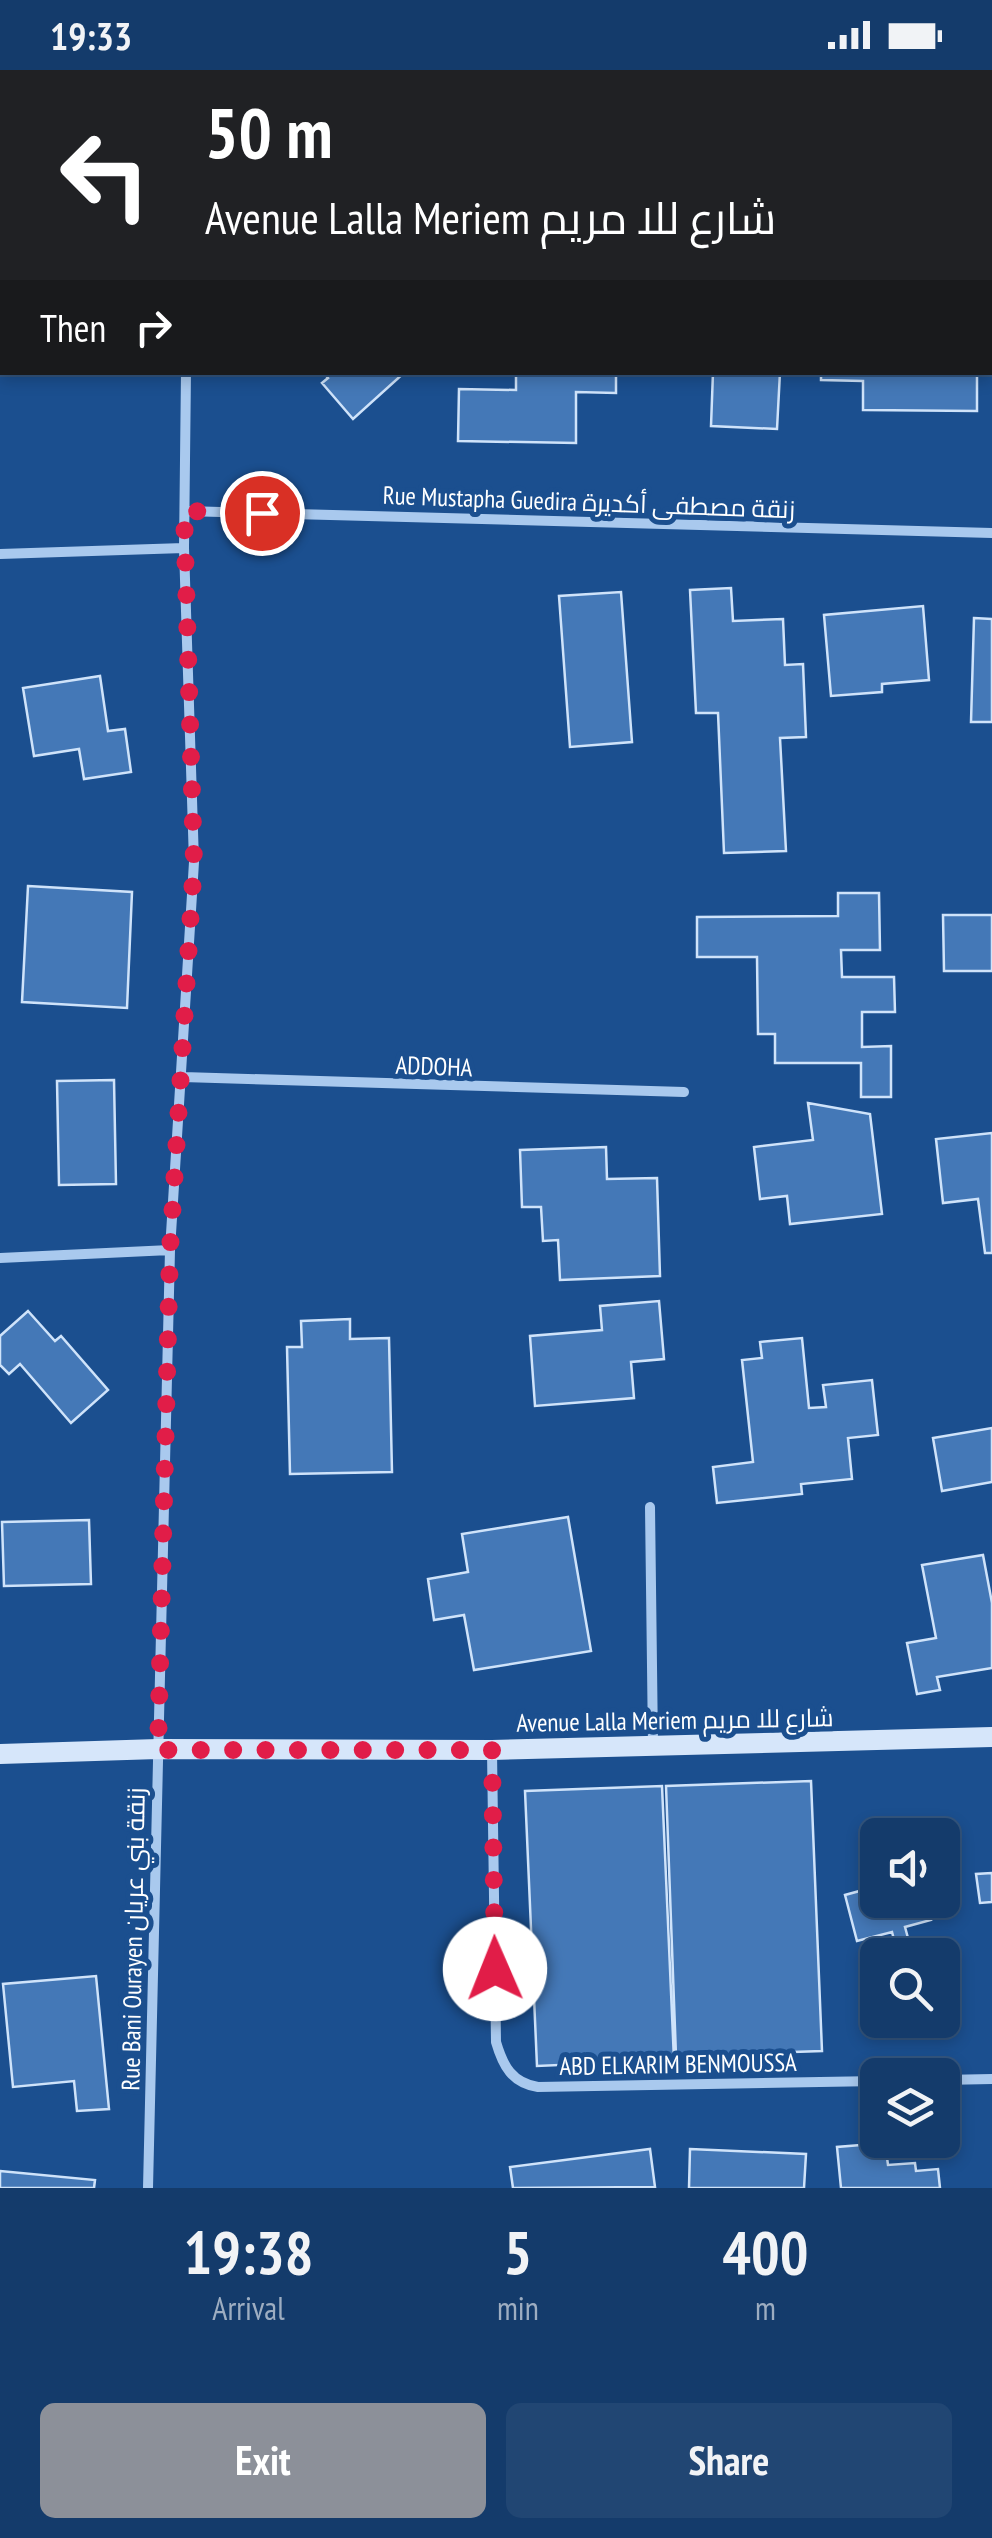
<!DOCTYPE html>
<html lang="en">
<head>
<meta charset="utf-8">
<style>
	:root { --surface:#143b6b; --page:#214673; --text:#f1f3f6; --muted:#9dadc1; --line:#33557e; --accent:#8c9099 }
	body { margin:0; font-family:"PT Sans Narrow",Cairo,sans-serif; background:var(--page); color:var(--text); height:100vh; display:flex; flex-direction:column; font-size:38px; white-space:nowrap }
	* { box-sizing:border-box; margin:0 }
	p { font-size:32px; color:var(--muted) }
	.icon { flex:none; width:55px; height:55px; fill:none; stroke:currentColor; stroke-width:2; stroke-linecap:round; stroke-linejoin:round }
	.map { position:relative; height:2118px; overflow:hidden }
	.side { display:flex; flex-direction:column; background:var(--surface); flex:1 }
	.side>* { flex:none }
	.guide { position:absolute; left:0px; top:0px; width:992px; height:305px; box-shadow:0 5px 15px #0003,0 0 0 2px var(--line); background:#202124; color:#fff; overflow:hidden }
	.buttons { position:absolute; left:860px; top:1748px; display:grid; gap:20px }
	.buttons a { display:grid; place-items:center; width:100px; height:100px; border-radius:15px; background:var(--surface); box-shadow:0 5px 15px #0003,0 0 0 2px var(--line); font-size:50px }
	.pin { position:absolute; display:grid; place-items:center; width:85px; height:85px; color:#fff; margin:-42px; border:5px solid #fff; border-radius:50%; box-shadow:0 2px 10px #0007 }
	.me { position:absolute; width:110px; margin:-55px; rotate:359deg; stroke-linejoin:round; filter:drop-shadow(0 0 8px #0008) }
	.turn { display:flex; align-items:center; gap:35px; height:210px; padding:0 40px; font-size:45px }
	.turn .icon { width:130px; height:130px; stroke-width:2.5 }
	.turn b { display:block; font-size:70px; line-height:85px }
	.then { display:flex; align-items:center; height:95px; padding:0 40px; background:#0003; gap:20px; font-size:38px }
	.eta { display:flex; justify-content:space-evenly; align-items:center; height:170px; text-align:center }
	.eta b { font-size:60px; font-weight:600; line-height:70px }
	.button { display:flex; gap:20px; margin-top:auto; padding:20px 40px }
	.button a { flex:1; height:115px; border-radius:15px; background:var(--accent); color:#fff; font-size:40px; font-weight:600; line-height:115px; text-align:center }
	.button a+a { background:var(--page); color:var(--text) }
	.status { display:flex; justify-content:space-between; align-items:center; height:70px; padding:0 50px; background:var(--surface); direction:ltr }
	.status svg { height:28px; fill:currentColor }
	.map>svg:first-child { display:block }
	.building { fill:#4478b7; stroke:#cfe3fa; stroke-width:2.5 }
	.lines { fill:none; stroke-linecap:round; stroke-linejoin:round }
	.street { stroke:#a9c9ee; stroke-width:10 }
	.secondary { stroke:#d6e6fa; stroke-width:20 }
	.route { stroke:#e11d48; stroke-width:18; stroke-dasharray:0 32.4 }
	.labels { text-anchor:middle; dominant-baseline:central; stroke-width:10; stroke-linejoin:round; paint-order:stroke }
	.street-label { font-size:25px; fill:#fff; stroke:#1b4f8f }
</style>
</head>
<body>
<div class="status"><b>19:33</b><svg viewBox="0 0 49 12"><path d="M0 12V9h3v3zM5 12V6h3v6zM10 12V3h3v9zM15 12V0h3v12zM26 1h20v11H26zM47 4h2v5h-2z"/></svg></div>
<div class="map">
<svg width="992" height="2118" viewBox="0 0 992 2118">
	<rect width="100%" height="100%" fill="#1b4f8f"/>
	<path class="building" d="M 323,302 L 405,302 L 353,349 L 322,313 L 328,308 Z
		M 516,302 L 616,302 L 616,323 L 576,322 L 576,373 L 458,371 L 459,319 L 516,320 Z
		M 713,302 L 780,302 L 777,359 L 711,356 Z
		M 821,302 L 977,302 L 977,341 L 863,340 L 863,311 L 821,310 Z
		M 731,518 L 733,551 L 783,549 L 785,595 L 803,594 L 806,667 L 780,668 L 786,781 L 724,783 L 718,643 L 696,643 L 690,520 Z
		M 621,522 L 632,672 L 570,677 L 559,526 Z
		M 923,536 L 929,610 L 882,614 L 882,622 L 831,626 L 824,545 Z
		M 974,548 L 992,549 L 992,652 L 971,652 Z
		M 100,606 L 108,661 L 125,659 L 131,702 L 84,709 L 79,679 L 34,686 L 23,618 Z
		M 28,816 L 132,822 L 127,938 L 22,932 Z
		M 838,823 L 879,823 L 880,880 L 841,880 L 842,907 L 894,907 L 895,942 L 862,942 L 862,977 L 891,976 L 891,1027 L 861,1027 L 861,993 L 775,993 L 775,964 L 758,964 L 757,887 L 697,887 L 697,847 L 838,846 Z
		M 943,845 L 992,845 L 992,901 L 944,901 Z
		M 114,1010 L 116,1114 L 59,1115 L 57,1011 Z
		M 808,1033 L 870,1044 L 882,1144 L 790,1154 L 787,1126 L 760,1129 L 754,1077 L 813,1070 Z
		M 992,1063 L 992,1183 L 985,1183 L 978,1129 L 943,1133 L 936,1069 Z
		M 606,1077 L 607,1109 L 657,1108 L 660,1206 L 560,1210 L 558,1170 L 543,1171 L 541,1137 L 522,1137 L 520,1080 Z
		M 659,1231 L 664,1289 L 631,1292 L 634,1328 L 535,1336 L 530,1266 L 602,1260 L 600,1236 Z
		M 28,1241 L 55,1271 L 61,1266 L 108,1320 L 71,1353 L 20,1294 L 9,1304 L 0,1295 L 0,1266 Z
		M 350,1249 L 350,1269 L 389,1268 L 392,1402 L 290,1404 L 287,1277 L 302,1277 L 301,1251 Z
		M 802,1268 L 809,1338 L 826,1337 L 823,1315 L 872,1310 L 878,1365 L 848,1368 L 852,1409 L 801,1414 L 802,1424 L 717,1433 L 713,1397 L 753,1392 L 742,1290 L 762,1288 L 760,1272 Z
		M 992,1358 L 992,1412 L 942,1421 L 933,1368 Z
		M 568,1447 L 591,1581 L 474,1600 L 464,1545 L 434,1550 L 428,1509 L 468,1502 L 462,1464 Z
		M 89,1450 L 91,1514 L 4,1516 L 2,1452 Z
		M 983,1485 L 992,1533 L 992,1598 L 937,1607 L 940,1620 L 917,1624 L 907,1573 L 936,1568 L 922,1495 Z
		M 811,1711 L 822,1981 L 676,1986 L 666,1716 Z
		M 662,1716 L 674,1990 L 537,1996 L 525,1721 Z
		M 992,1803 L 992,1832 L 980,1833 L 976,1804 Z
		M 878,1816 L 878,1830 L 925,1830 L 931,1850 L 905,1857 L 911,1879 L 931,1874 L 934,1885 L 898,1885 L 892,1862 L 857,1871 L 845,1825 Z
		M 96,1906 L 109,2039 L 77,2041 L 74,2011 L 13,2017 L 3,1914 Z
		M 885,2073 L 888,2095 L 915,2093 L 916,2101 L 938,2099 L 940,2118 L 841,2118 L 837,2077 Z
		M 650,2079 L 655,2117 L 513,2118 L 510,2097 Z
		M 690,2079 L 806,2084 L 804,2118 L 689,2118 Z
		M 0,2101 L 95,2110 L 94,2118 L 0,2118 Z"/>
	<g class="lines">
		<path class="street" d="M 189,2 L 189,0
			M 185,441 L 992,463
			M 0,484 L 184,478
			M 183,1007 L 684,1022
			M 0,1188 L 170,1180
			M 650,1437 L 653,1675
			M 492,1681 L 496,1972 C 503,1996 512,2013 538,2017 L 878,2011
			M 942,2010 L 992,2009
			M 148,2118 L 170,1180 L 194,792 L 184,478 L 186,302"/>
		<path class="secondary" d="M 0,1684 L 158,1679 L 492,1680 L 992,1667"/>
	</g>
	<g class="lines">
		<path class="route" d="M 262,443 L 184,441 L 194,792 L 170,1180 L 158,1680 L 492,1680 L 495,1899"/>
	</g>
	<g class="labels">
		<g class="street-label">
			<text transform="translate(589 432) rotate(2)">Rue Mustapha Guedira زنقة مصطفى أكديرة</text>
			<text transform="translate(434 996) rotate(2)">ADDOHA</text>
			<text transform="translate(675 1650) rotate(-1)">Avenue Lalla Meriem شارع للا مريم</text>
			<text transform="translate(133 1869) rotate(-89)">Rue Bani Ourayen زنقة بني عريان</text>
			<text transform="translate(678 1994) rotate(-1)">ABD ELKARIM BENMOUSSA</text>
		</g>
	</g>
</svg>
<div class="buttons">
<a><svg class="icon" aria-label="sound" viewBox="0 0 24 24"><path d="M4 9h4l5-4v14l-5-4H4zM17 9q2 3 0 6"/></svg></a>
<a><svg class="icon" aria-label="search" viewBox="0 0 24 24"><circle cx="10" cy="10" r="6"/><path d="M15 15l6 6"/></svg></a>
<a><svg class="icon" aria-label="layers" viewBox="0 0 24 24"><path d="M12 4l9 5-9 5-9-5zM3 14l9 5 9-5"/></svg></a>
</div>
<div class="pin" style="left:262px;top:443px;background:#d93025"><svg class="icon" aria-label="arrive" viewBox="0 0 24 24"><path d="M6 21V4h12l-3 4 3 4H6"/></svg></div>
<svg class="me" style="left:495px;top:1899px" viewBox="-20 -20 40 40"><circle r="19" fill="#fff"/><path d="M0-13L10 11 0 6-10 11z" fill="#e11d48"/></svg>
<div class="guide">
<div class="turn"><svg class="icon" aria-label="left" viewBox="0 0 24 24"><path d="M17 20v-9H6M10 6l-5 5 5 5"/></svg><div><b>50 m</b>Avenue Lalla Meriem شارع للا مريم</div></div>
<div class="then">Then<svg class="icon" aria-label="right" viewBox="0 0 24 24"><path d="M7 20v-9h11M14 6l5 5-5 5"/></svg></div>
</div>
</div>
<section class="side">
<div class="eta">
<div><b>19:38</b><p>Arrival</p></div>
<div><b>5</b><p>min</p></div>
<div><b>400</b><p>m</p></div>
</div>
<div class="button"><a>Exit</a><a>Share</a></div>
</section>
</body>
</html>
